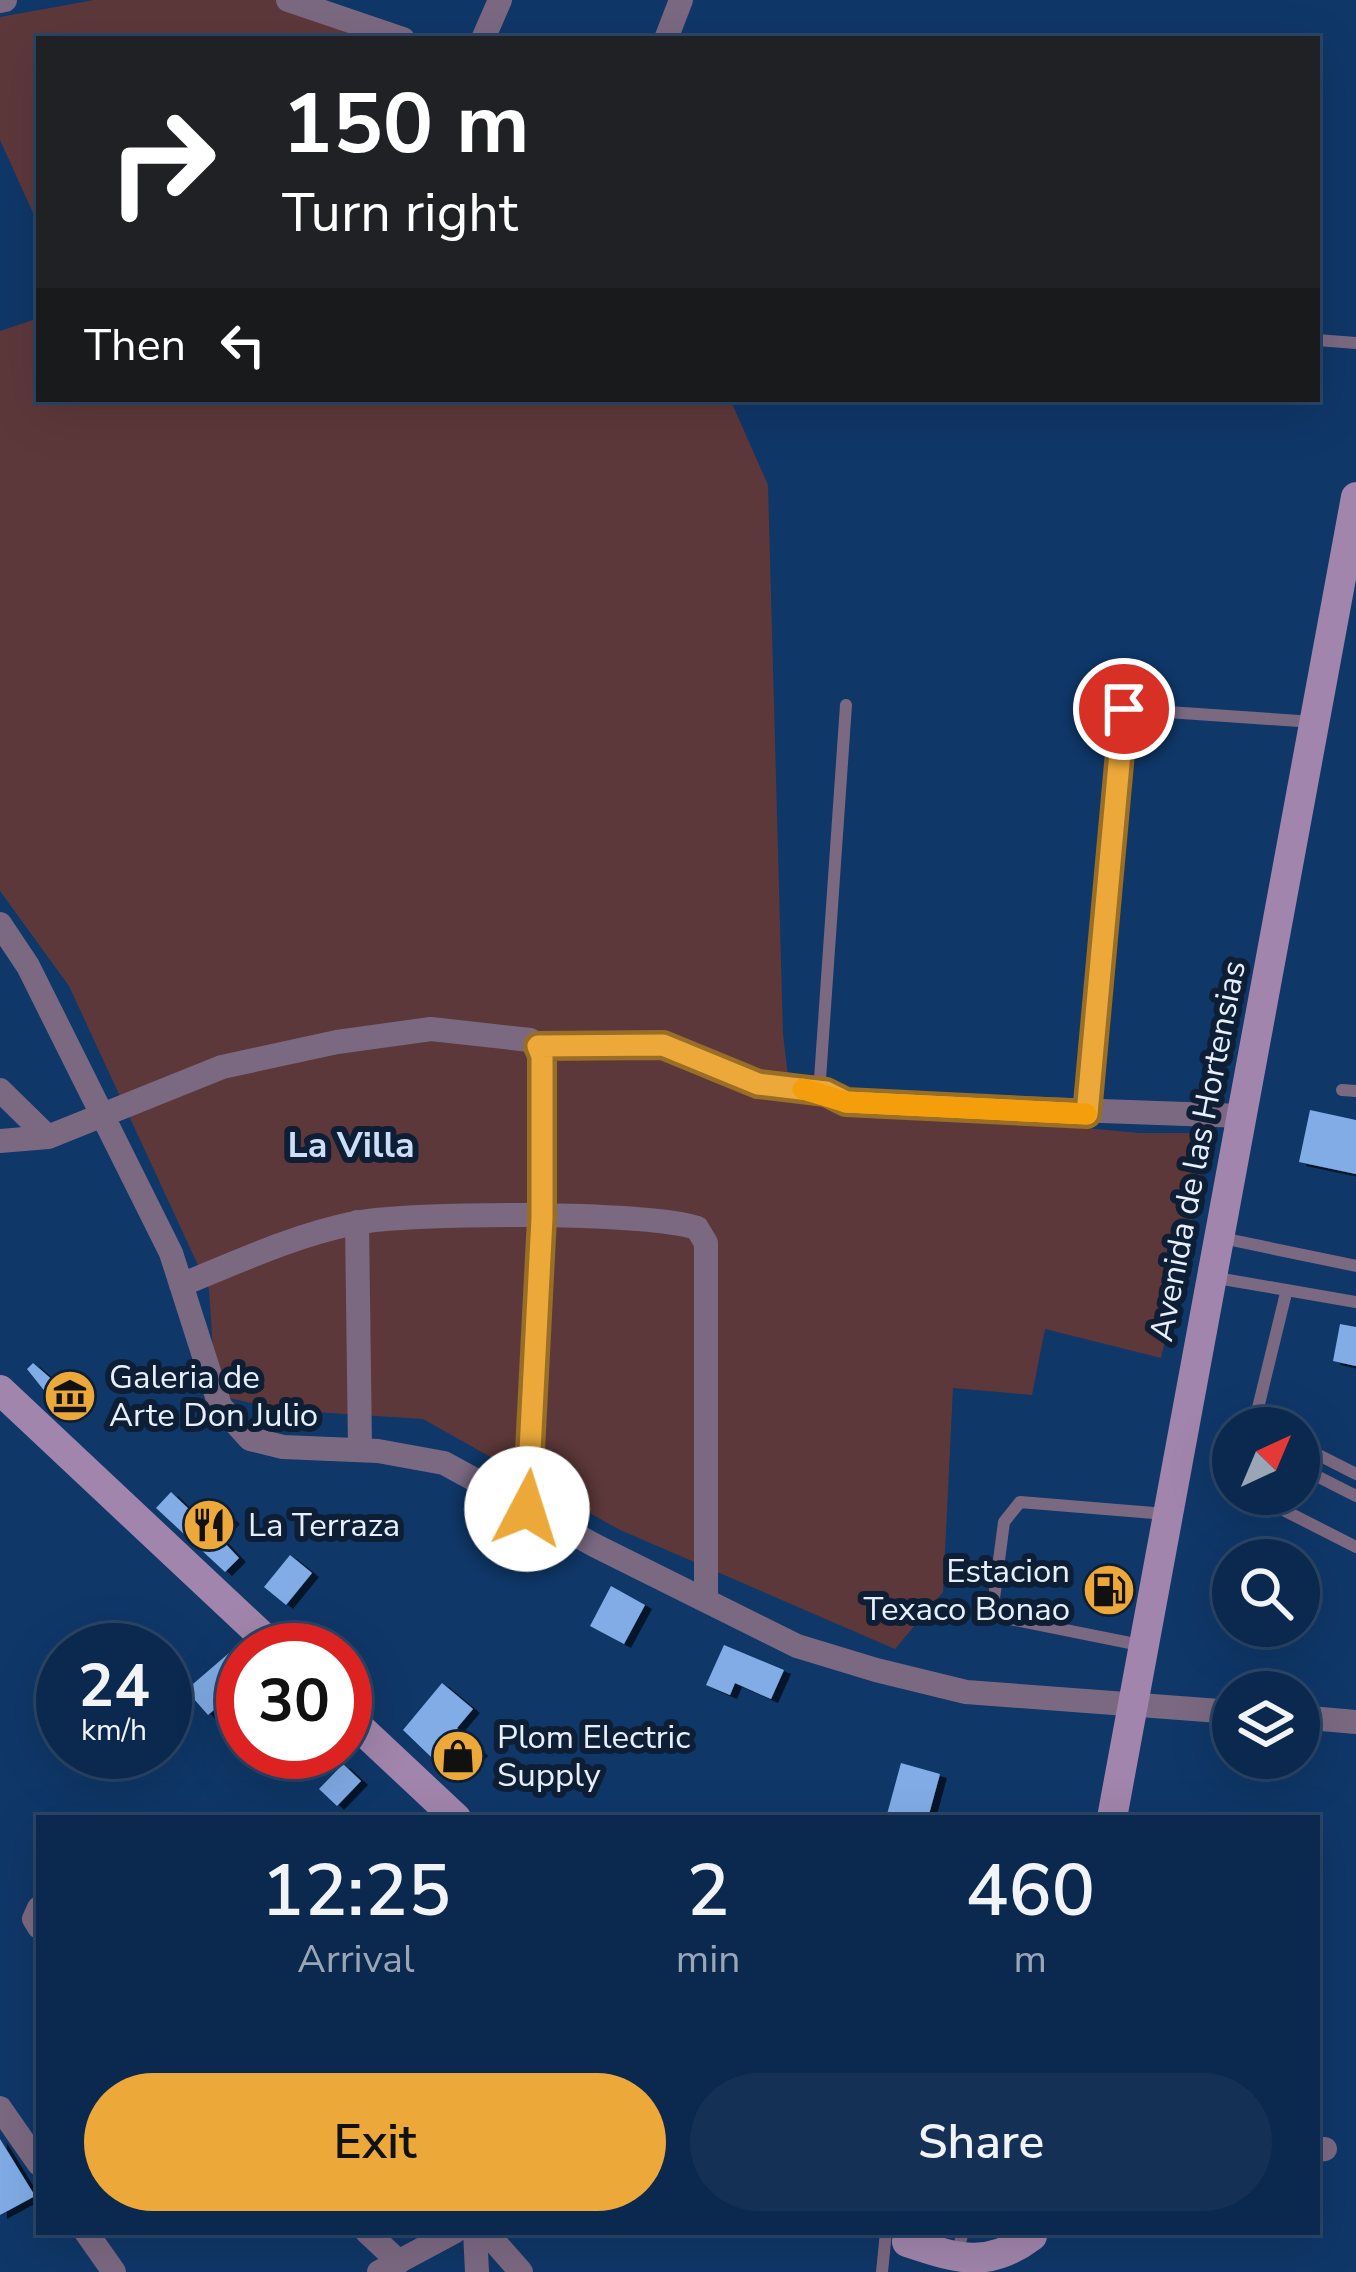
<!DOCTYPE html>
<html lang="en">
<head>
<meta charset="utf-8">
<style>
	:root { --surface:#0b294e; --page:#143155; --text:#f1f3f6; --muted:#9aa6b6; --line:#2b4566; --accent:#eca93a }
	body { margin:0; font-family:"Nunito Sans",sans-serif; background:var(--page); color:var(--text); height:100vh; display:flex; flex-direction:column; font-size:45px; white-space:nowrap }
	* { box-sizing:border-box; margin:0 }
	p { font-size:39px; color:var(--muted) }
	.icon { flex:none; width:66px; height:66px; fill:none; stroke:currentColor; stroke-width:2; stroke-linecap:round; stroke-linejoin:round }
	.map { position:relative; flex:1; overflow:hidden }
	.side { position:absolute; left:36px; top:1815px; width:1284px; height:420px; display:flex; flex-direction:column; background:var(--surface); border-radius:0px; box-shadow:0 12px 48px #0002,0 0 0 3px var(--line) }
	.side>* { flex:none }
	.hud { position:absolute; left:36px; top:36px; width:1284px; height:366px; border-radius:0px; box-shadow:0 12px 48px #0002,0 0 0 3px var(--line); background:#202124; color:#fff; overflow:hidden }
	.needle { width:78px; rotate:44deg }
	.controls { position:absolute; left:1212px; top:1407px; display:grid; gap:24px }
	.controls a { display:grid; place-items:center; width:108px; height:108px; border-radius:50%; background:var(--surface); box-shadow:0 12px 48px #0002,0 0 0 3px var(--line); font-size:60px }
	.speed { position:absolute; left:36px; top:1623px; display:flex; gap:24px; font-size:60px; font-weight:700; text-align:center }
	.speed>* { display:grid; place-content:center; width:156px; height:156px; border-radius:50%; background:var(--surface); box-shadow:0 12px 48px #0002,0 0 0 3px var(--line); line-height:1 }
	.speed small { font-size:30px; font-weight:400 }
	.speed .limit { border:18px solid #d22; background:#fff; color:#111 }
	.pin { position:absolute; display:grid; place-items:center; width:102px; height:102px; color:#fff; margin:-51px; border:6px solid #fff; border-radius:50%; box-shadow:0 3px 12px #0007 }
	.me { position:absolute; width:132px; margin:-66px; rotate:5deg; stroke-linejoin:round; filter:drop-shadow(0 0 9px #0008) }
	.turn { display:flex; align-items:center; gap:42px; height:252px; padding:0 48px; font-size:54px }
	.turn .icon { width:156px; height:156px; stroke-width:2.5 }
	.turn b { display:block; font-size:84px; line-height:102px }
	.then { display:flex; align-items:center; height:114px; padding:0 48px; background:#0003; gap:24px; font-size:45px }
	.eta { display:flex; justify-content:space-evenly; align-items:center; height:204px; text-align:center }
	.eta b { font-size:72px; font-weight:600; line-height:84px }
	.action { display:flex; gap:24px; margin-top:auto; padding:24px 48px }
	.action a { flex:1; height:138px; border-radius:72px; background:var(--accent); color:#111; font-size:48px; font-weight:600; line-height:138px; text-align:center }
	.action a+a { background:var(--page); color:var(--text) }
	.map>svg:first-child { display:block }
	.green { fill:#5d383a }
	.building { fill:#81ace6; filter:url(#shadow) }
	.lines { fill:none; stroke-linecap:round; stroke-linejoin:round }
	.lane { stroke:#7b6982; stroke-width:12 }
	.street { stroke:#7b6982; stroke-width:24 }
	.secondary { stroke:#a185ac; stroke-width:30 }
	.route-casing { stroke:#996e26; stroke-width:30 }
	.route { stroke:#eca93a; stroke-width:21 }
	.slow { stroke:#f59e0b; stroke-width:21 }
	.labels { text-anchor:middle; dominant-baseline:central; stroke-width:12; stroke-linejoin:round; paint-order:stroke }
	.street-label { font-size:33px; fill:#e6effb; stroke:#0e1f35 }
	.poi-label { font-size:33px; fill:#e6effb; stroke:#0e1f35; text-anchor:start }
	.neighbourhood-label { font-size:36px; font-weight:bold; fill:#cddff8; stroke:#0e1f35 }
</style>
</head>
<body>
<div class="map">
<svg width="1356" height="2272" viewBox="0 0 1356 2272">
	<defs>
		<filter id="shadow"><feDropShadow dx="7" dy="4" stdDeviation="0" flood-color="#0009"/></filter>
	</defs>
	<rect width="100%" height="100%" fill="#0f3768"/>
	<path class="green" d="M 94,0 L 280,0 L 375,39 L 39,39 L 39,226 L 0,140 L 0,17 Z
		M 39,318 L 39,399 L 730,399 L 768,485 L 783,1034 L 791,1101 L 1140,1133 L 1212,1133 L 1161,1358 L 1045,1329 L 1032,1395 L 953,1388 L 943,1592 L 895,1649 L 618,1529 L 423,1419 L 283,1410 L 216,1395 L 209,1289 L 69,986 L 0,891 L 0,331 Z"/>
	<path class="building" d="M 1310,1110 L 1356,1120 L 1356,1174 L 1299,1162 Z
		M 1340,1324 L 1356,1327 L 1356,1366 L 1333,1361 Z
		M 33,1363 L 64,1390 L 78,1379 L 89,1392 L 62,1413 L 27,1369 Z
		M 171,1492 L 197,1517 L 212,1501 L 233,1520 L 218,1536 L 239,1558 L 225,1572 L 156,1508 Z
		M 290,1555 L 312,1573 L 286,1605 L 264,1587 Z
		M 611,1586 L 645,1605 L 624,1644 L 590,1626 Z
		M 724,1645 L 784,1670 L 771,1699 L 735,1683 L 730,1695 L 706,1685 Z
		M 229,1653 L 243,1669 L 243,1685 L 208,1715 L 186,1690 Z
		M 442,1683 L 473,1709 L 457,1728 L 481,1752 L 454,1779 L 403,1730 Z
		M 901,1763 L 940,1774 L 928,1818 L 886,1818 Z
		M 343,1764 L 361,1781 L 337,1806 L 319,1789 Z
		M 0,2139 L 35,2196 L 0,2215 Z"/>
	<g class="lines">
		<path class="lane" d="M 1317,340 L 1356,343
			M 1342,1090 L 1356,1091
			M 826,1091 L 820,1079 L 846,705
			M 1087,1112 L 1124,709 L 1314,722
			M 1222,1238 L 1356,1266
			M 1211,1277 L 1356,1302
			M 1265,1428 L 1257,1424 L 1258,1408 L 1286,1293
			M 1299,1445 L 1356,1474
			M 1299,1467 L 1356,1496
			M 1252,1494 L 1356,1547
			M 1140,1645 L 1010,1619 L 993,1606 L 1004,1522 L 1020,1502 L 1166,1514
			M 956,2257 L 963,2232
			M 882,2272 L 886,2232"/>
		<path class="street" d="M 288,0 L 403,39
			M 0,1 L 5,0
			M 483,39 L 500,0
			M 666,39 L 681,0
			M 0,924 L 28,966 L 171,1253 L 220,1406 L 250,1439 L 283,1447 L 378,1451 L 444,1463 L 596,1546 L 797,1646 L 876,1670 L 966,1692 L 1233,1712
			M 538,1046 L 663,1045 L 758,1084 L 826,1092 L 846,1102 L 1243,1116
			M 0,1090 L 48,1137
			M 0,1141 L 48,1137 L 222,1067 L 337,1042 L 431,1029 L 530,1040 L 542,1056 L 542,1218 L 527,1509
			M 357,1222 L 360,1449
			M 181,1285 C 237,1262 295,1235 355,1223 C 411,1212 646,1211 697,1228 L 706,1243 L 706,1600
			M 1299,1717 L 1356,1722
			M 39,1908 L 34,1919 L 39,1927
			M 0,2108 L 39,2164
			M 1317,2150 L 1325,2149
			M 86,2232 L 114,2272
			M 367,2232 L 399,2262
			M 475,2232 L 477,2272
			M 486,2232 L 521,2272
			M 379,2272 L 454,2232"/>
		<path class="secondary" d="M 0,1390 L 277,1650
			M 345,1714 L 456,1818
			M 1112,1818 L 1356,497
			M 907,2242 C 956,2258 987,2270 1032,2236"/>
	</g>
	<g class="lines">
		<g class="route-casing">
			<path id="route" d="M 527,1509 L 542,1218 L 542,1056 L 538,1046 L 663,1045 L 758,1084 L 826,1092 L 846,1102 L 1087,1114 L 1124,709"/>
		</g>
		<use href="#route" class="route"/>
		<path class="slow" d="M 803,1089 L 846,1102 L 1086,1114"/>
	</g>
	<defs>
		<g id="museum-disc" transform="scale(2.7)"><circle r="9.5" fill="#eca93a" stroke="#0e1f35"/><path d="M0-6L6-3V-2H-6V-3ZM-5-1h2V3h-2ZM-1-1h2V3h-2ZM3-1h2V3H3ZM-6 4H6V6H-6Z" fill="#111"/></g>
		<g id="restaurant-disc" transform="scale(2.7)"><circle r="9.5" fill="#eca93a" stroke="#0e1f35"/><path d="M-5-6h1v4h1v-4h1v4h1v-4h1v5L-1.5 .5V6h-2V.5L-5-1ZM5-6V6H3V1.5H1.5Q1.5-4 5-6Z" fill="#111"/></g>
		<g id="fuel-disc" transform="scale(2.7)"><circle r="9.5" fill="#eca93a" stroke="#0e1f35"/><path d="M-5.5-6h7V0h2V4h1.3V-2.5L3-4.5l.8-.8L6-3V5H2.5V1h-1V6h-7ZM-4.2-4.7v3.2H.2V-4.7Z" fill="#111"/></g>
		<g id="shop-disc" transform="scale(2.7)"><circle r="9.5" fill="#eca93a" stroke="#0e1f35"/><path d="M-5-2.5h2.3a2.7 3.5 0 0 1 5.4 0H5L5.5 6h-11ZM-1.5-2.5h3a1.5 2.3 0 0 0-3 0Z" fill="#111"/></g>
	</defs>
	<g fill-rule="evenodd">
		<use href="#museum-disc" x="70" y="1396"/>
		<use href="#restaurant-disc" x="209" y="1525"/>
		<use href="#fuel-disc" x="1109" y="1590"/>
		<use href="#shop-disc" x="458" y="1756"/>
	</g>
	<g class="labels">
		<g class="street-label">
			<text transform="translate(1198 1151) rotate(-79)">Avenida de las Hortensias</text>
		</g>
		<g class="poi-label">
			<text x="109" y="1377">Galeria de<tspan x="109" dy="38">Arte Don Julio</tspan></text>
			<text x="248" y="1525">La Terraza</text>
			<text x="1070" y="1571" text-anchor="end">Estacion<tspan x="1070" dy="38">Texaco Bonao</tspan></text>
			<text x="497" y="1737">Plom Electric<tspan x="497" dy="38">Supply</tspan></text>
		</g>
		<g class="neighbourhood-label">
			<text x="351" y="1145">La Villa</text>
		</g>
	</g>
</svg>
<div class="controls">
<a><svg class="needle" viewBox="-14 -14 28 28"><path d="M0-13l5 13h-10z" fill="#e53935"/><path d="M0 13l5-13h-10z" fill="#9aa6b6"/></svg></a>
<a><svg class="icon" aria-label="search" viewBox="0 0 24 24"><circle cx="10" cy="10" r="6"/><path d="M15 15l6 6"/></svg></a>
<a><svg class="icon" aria-label="layers" viewBox="0 0 24 24"><path d="M12 4l9 5-9 5-9-5zM3 14l9 5 9-5"/></svg></a>
</div>
<div class="speed"><div>24<small>km/h</small></div><div class="limit">30</div></div>
<div class="pin" style="left:1124px;top:709px;background:#d93025"><svg class="icon" aria-label="arrive" viewBox="0 0 24 24"><path d="M6 21V4h12l-3 4 3 4H6"/></svg></div>
<svg class="me" style="left:527px;top:1509px" viewBox="-20 -20 40 40"><circle r="19" fill="#fff"/><path d="M0-13L10 11 0 6-10 11z" fill="#eca93a"/></svg>
<div class="hud">
<div class="turn"><svg class="icon" aria-label="right" viewBox="0 0 24 24"><path d="M7 20v-9h11M14 6l5 5-5 5"/></svg><div><b>150 m</b>Turn right</div></div>
<div class="then">Then<svg class="icon" aria-label="left" viewBox="0 0 24 24"><path d="M17 20v-9H6M10 6l-5 5 5 5"/></svg></div>
</div>
<section class="side">
<div class="eta">
<div><b>12:25</b><p>Arrival</p></div>
<div><b>2</b><p>min</p></div>
<div><b>460</b><p>m</p></div>
</div>
<div class="action"><a>Exit</a><a>Share</a></div>
</section>
</div>
</body>
</html>
